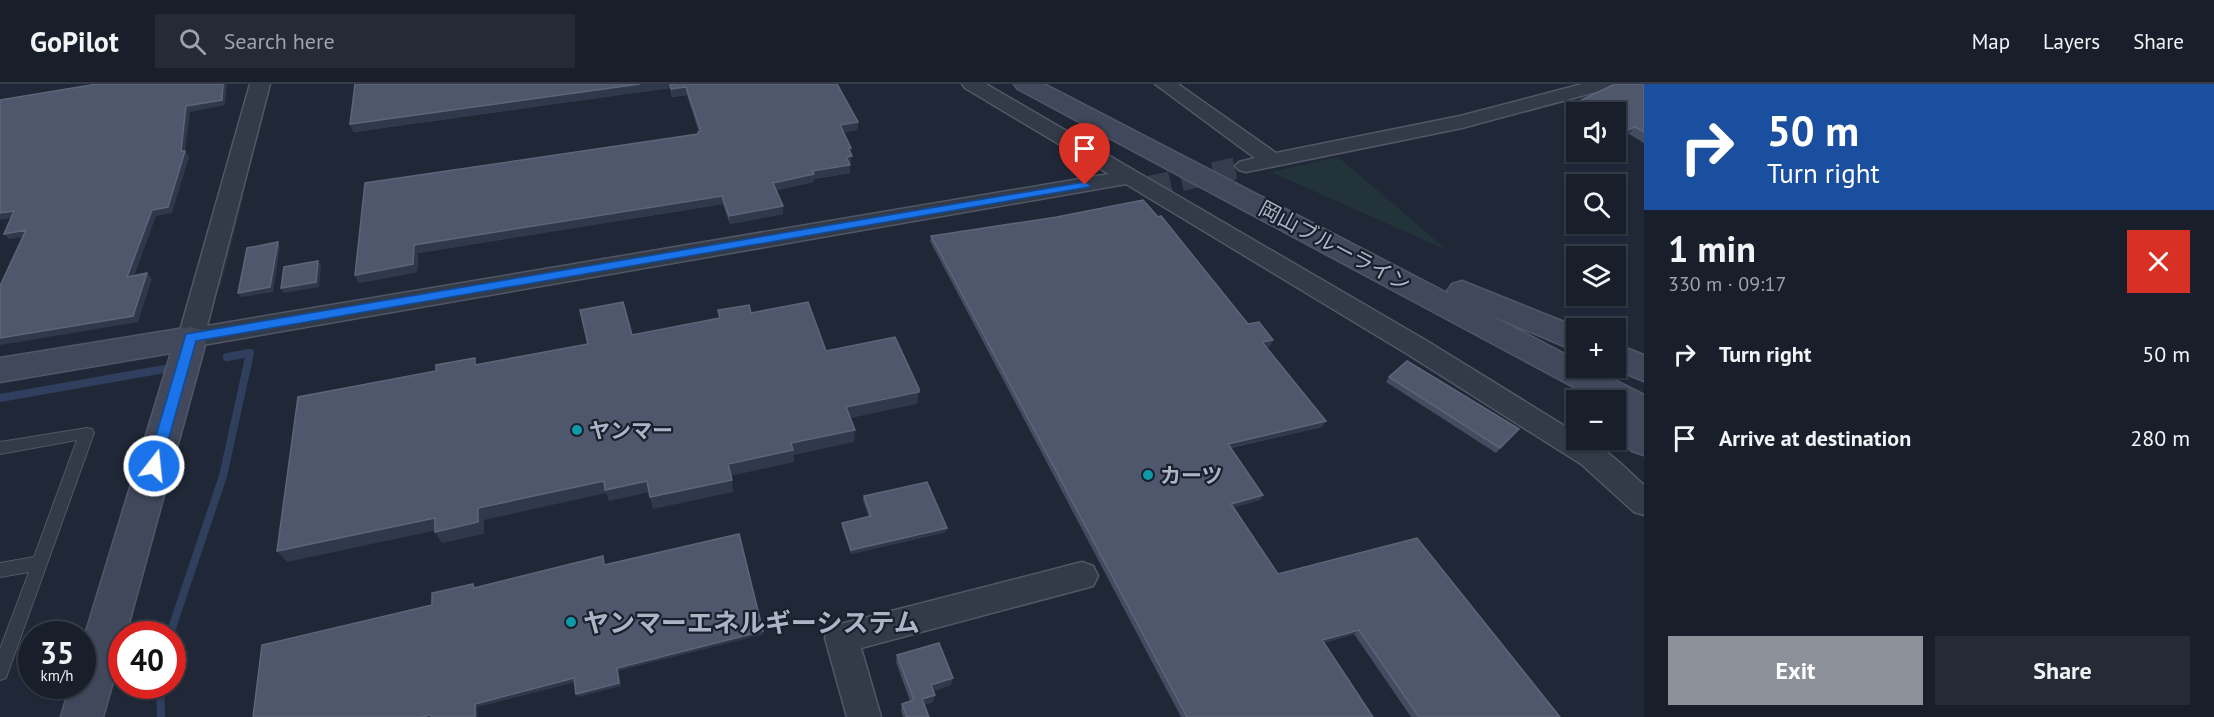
<!DOCTYPE html>
<html lang="en">
<head>
<meta charset="utf-8">
<style>
	:root { --surface:#181e2a; --page:#252b36; --text:#f1f3f6; --muted:#9fa2a8; --line:#363c47; --accent:#8c9099 }
	body { margin:0; font-family:"PT Sans","Noto Sans JP",sans-serif; background:var(--page); color:var(--text); height:100vh; display:flex; flex-direction:column; font-size:22px; white-space:nowrap }
	* { box-sizing:border-box; margin:0 }
	p { font-size:20px; color:var(--muted) }
	.icon { flex:none; width:33px; height:33px; fill:none; stroke:currentColor; stroke-width:2; stroke-linecap:round; stroke-linejoin:round }
	.map { position:relative; flex:1; overflow:hidden }
	.sheet { display:flex; flex-direction:column; background:var(--surface); width:570px }
	.sheet>* { flex:none }
	.hud { background:#1a4fa0; color:#fff; overflow:hidden }
	.tools { position:absolute; left:1566px; top:18px; display:grid; gap:12px }
	.tools a { display:grid; place-items:center; width:60px; height:60px; border-radius:0px; background:var(--surface); box-shadow:0 2px 4px #0004,0 0 0 2px var(--line); font-size:30px }
	.speed { position:absolute; left:18px; top:537px; display:flex; gap:12px; font-size:30px; font-weight:700; text-align:center }
	.speed>* { display:grid; place-content:center; width:78px; height:78px; border-radius:50%; background:var(--surface); box-shadow:0 2px 4px #0004,0 0 0 2px var(--line); line-height:1 }
	.speed small { font-size:15px; font-weight:400 }
	.speed .limit { border:9px solid #d22; background:#fff; color:#111 }
	.pin { position:absolute; display:grid; place-items:center; width:51px; height:51px; color:#fff; margin:-62px -26px; border-radius:50% 50% 50% 0; rotate:-45deg; box-shadow:0 0 6px #0007 }
	.pin .icon { rotate:45deg }
	.me { position:absolute; width:66px; margin:-33px; rotate:16deg; stroke-linejoin:round; filter:drop-shadow(0 0 4px #0008) }
	.turn { display:flex; align-items:center; gap:21px; height:126px; padding:0 24px; font-size:27px }
	.turn .icon { width:78px; height:78px; stroke-width:2.5 }
	.turn b { display:block; font-size:42px; line-height:51px }
	.round { display:grid; place-items:center; flex:none; width:63px; height:63px; border-radius:0px; background:var(--page) }
	.overview { display:flex; align-items:center; justify-content:space-between; height:102px; padding:0 24px }
	h1 { font-size:36px; font-weight:700; line-height:45px }
	.action { display:flex; gap:12px; margin-top:auto; padding:12px 24px }
	.action a { flex:1; height:69px; border-radius:0px; background:var(--accent); color:#fff; font-size:24px; font-weight:700; line-height:69px; text-align:center }
	.action a+a { background:var(--page); color:var(--text) }
	ul { padding:0; list-style:none }
	li { display:flex; align-items:center; gap:18px; height:84px; padding:0 24px }
	li div { flex:1 }
	li b { display:block; font-size:22px }
	li em { font-style:normal }
	header { display:flex; align-items:center; gap:36px; box-sizing:border-box; height:84px; padding:0 30px; background:var(--surface); border-bottom:2px solid var(--line) }
	header strong { font-size:28px }
	nav { display:flex; gap:33px; margin-inline-start:auto; font-size:21px }
	.search { width:420px; height:54px; background:var(--page); display:flex; align-items:center; gap:15px; box-sizing:border-box; padding:0 21px; border-radius:0px; color:var(--muted); font-size:22px }
	main { display:flex; flex:1; min-height:0 }
	.map>svg:first-child { display:block }
	.green { fill:#223439 }
	.lines { fill:none; stroke-linecap:round; stroke-linejoin:round }
	.stream-far1 { stroke:#313f5e; stroke-width:6 }
	.stream { stroke:#313f5e; stroke-width:8 }
	.street-tunnel { stroke:#353d4d; stroke-width:22; stroke-dasharray:22 11; stroke-linecap:butt }
	.lane-casing { stroke:#515766; stroke-width:2 }
	.street-casing { stroke:#515766; stroke-width:3 }
	.secondary-casing { stroke:#515766; stroke-width:3 }
	.lane { fill:#333a48; fill-rule:evenodd }
	.street { fill:#333a48; fill-rule:evenodd }
	.secondary { fill:#41485c; fill-rule:evenodd }
	.wall { fill:#434c60 }
	.shaded-wall { fill:#30394b }
	.building { fill:#4e576b; stroke:#5d6679; stroke-width:1.5 }
	.route { fill:#1a73e8; stroke:#114b97; stroke-width:1.5 }
	.culture-dot { fill:#0f9aa8; stroke:#191f2d; stroke-width:2 }
	.labels { text-anchor:middle; dominant-baseline:central; stroke-width:4.5; stroke-linejoin:round; paint-order:stroke }
	.street-label { font-size:21px; fill:#adb4c5; stroke:#191f2d }
	.poi-label { font-size:21px; font-weight:bold; fill:#adb4c5; stroke:#191f2d; text-anchor:start }
	.near-poi-label { font-size:26px; font-weight:bold; fill:#adb4c5; stroke:#191f2d; text-anchor:start }
</style>
</head>
<body>
<header>
<strong>GoPilot</strong>
<div class="search"><svg class="icon" aria-label="search" viewBox="0 0 24 24"><circle cx="10" cy="10" r="6"/><path d="M15 15l6 6"/></svg>Search here</div>
<nav><a>Map</a><a>Layers</a><a>Share</a></nav>
</header>
<main>
<div class="map">
<svg width="1644" height="633" viewBox="0 0 1644 633">
	<rect width="100%" height="100%" fill="#202838"/>
	<path class="green" d="M 1338,73 L 1447,166 L 1271,88 Z
		M 244,112 L 221,202 L 216,203 L 240,113 Z"/>
	<g class="lines">
		<path class="stream-far1" d="M 245,270 L 250,270"/>
		<path class="stream" d="M 0,314 L 176,283
			M 170,550 L 223,392 L 250,269 L 227,273
			M 160,602 L 161,633"/>
		<path class="street-tunnel" d="M 1149,103 L 1246,82"/>
		<g class="lane-casing">
			<path id="lane" d="M 87,344 L 92,345 L 94,349 L 8,588 L 6,594 L 0,596 L 0,565 L 29,488 L 0,493 L 0,479 L 34,473 L 77,356 L 0,370 L 0,358 Z"/>
		</g>
		<g class="street-casing">
			<path id="street" d="M 250,0 L 270,0 L 207,242 L 1109,90 L 965,4 L 962,0 L 986,0 L 1427,257 L 1576,349 L 1576,356 C 1602,356 1625,385 1644,401 L 1644,431 L 1634,428 L 1581,380 L 1409,271 L 1126,100 L 191,263 L 182,260 L 178,254 Z
				M 1155,0 L 1178,0 L 1276,69 L 1460,32 L 1582,0 L 1614,0 L 1611,4 L 1462,44 L 1246,88 L 1239,86 L 1235,82 L 1239,78 L 1255,74 Z
				M 1082,478 L 1093,482 L 1098,492 L 1093,502 L 861,564 L 881,633 L 847,633 L 825,554 L 829,543 Z"/>
		</g>
		<g class="secondary-casing">
			<path id="secondary" d="M 1014,0 L 1044,0 L 1449,210 L 1447,207 L 1452,200 L 1462,197 L 1579,244 L 1576,244 L 1576,267 L 1490,231 L 1576,276 L 1576,284 L 1591,284 L 1644,311 L 1644,371 L 1632,367 L 1616,352 L 1616,316 L 1598,316 L 1018,5 Z
				M 191,243 L 202,246 L 207,254 L 126,550 L 122,550 L 122,566 L 103,633 L 61,633 L 70,602 L 82,602 L 82,561 L 171,269 L 0,298 L 0,274 Z
				M 1616,260 L 1644,271 L 1644,297 L 1612,284 L 1616,284 Z"/>
		</g>
		<use href="#lane" class="lane"/>
		<use href="#street" class="street"/>
		<use href="#secondary" class="secondary"/>
	</g>
	<path class="wall" d="M 355,0 L 837,0 L 858,38 L 857,46 L 844,48 L 851,64 L 851,80 L 850,80 L 850,89 L 814,95 L 814,98 L 776,106 L 783,130 L 730,140 L 723,120 L 418,169 L 417,188 L 359,199 L 355,191 L 698,50 L 699,48 L 687,11 L 672,13 L 670,4 L 354,48 L 350,40 Z
		M 1644,0 L 1644,59 L 1629,50 L 1622,53 L 1617,50 L 1616,51 L 1616,28 L 1576,28 L 1576,36 L 1569,32 L 1572,27 L 1570,26 L 1575,19 Z
		M 931,152 L 1248,240 L 1273,256 L 1270,262 L 1266,263 L 1326,337 L 1322,343 L 1231,364 L 1263,411 L 1260,416 L 1234,423 L 1278,490 L 1560,633 L 1411,633 L 1354,550 L 1324,559 L 1373,633 L 1181,633 L 930,157 Z
		M 1389,293 L 1519,345 L 1496,369 L 1386,298 Z
		M 864,412 L 946,448 L 851,470 L 842,443 L 842,439 L 869,433 L 863,416 Z
		M 897,571 L 951,601 L 933,607 L 935,611 L 933,618 L 924,621 L 929,633 L 903,633 L 901,626 L 902,620 L 910,617 L 896,578 Z"/>
	<path class="shaded-wall" d="M 223,0 L 227,0 L 225,21 L 190,28 L 185,67 L 189,73 L 172,129 L 156,132 L 132,198 L 127,193 L 152,126 L 181,67 L 186,22 Z
		M 640,0 L 669,0 L 670,4 L 354,48 L 350,40 Z
		M 686,3 L 687,11 L 672,13 L 671,5 Z
		M 858,38 L 857,46 L 840,49 L 840,41 Z
		M 1622,43 L 1617,50 L 1616,51 L 1617,47 Z
		M 1635,43 L 1629,50 L 1622,53 L 1628,46 Z
		M 848,64 L 851,64 L 851,80 L 846,81 L 846,73 Z
		M 850,81 L 850,89 L 814,95 L 814,98 L 774,107 L 773,99 L 812,87 Z
		M 722,112 L 723,120 L 418,169 L 417,188 L 359,199 L 355,191 L 414,161 Z
		M 783,122 L 783,130 L 730,140 L 729,132 Z
		M 14,127 L 19,133 L 0,136 L 0,129 Z
		M 26,146 L 31,152 L 9,155 L 4,150 Z
		M 278,158 L 280,163 L 273,208 L 241,213 L 238,209 Z
		M 318,177 L 321,181 L 319,203 L 284,209 L 281,204 Z
		M 147,189 L 152,195 L 138,238 L 0,261 L 0,254 Z
		M 1273,256 L 1270,262 L 1259,264 L 1262,258 Z
		M 919,308 L 917,320 L 846,335 L 846,323 Z
		M 1326,337 L 1322,343 L 1225,365 L 1228,360 Z
		M 855,346 L 854,358 L 794,371 L 794,378 L 730,392 L 728,380 L 791,359 Z
		M 732,396 L 733,408 L 653,425 L 650,413 Z
		M 604,397 L 647,397 L 650,408 L 609,417 L 606,409 L 484,436 L 484,450 L 442,459 L 435,448 L 478,424 Z
		M 1263,411 L 1260,416 L 1228,425 L 1231,420 Z
		M 435,434 L 442,445 L 287,478 L 277,467 Z
		M 947,444 L 946,448 L 851,470 L 851,466 Z
		M 1359,546 L 1354,550 L 1317,561 L 1322,556 Z
		M 763,547 L 764,550 L 618,587 L 621,602 L 578,613 L 576,610 L 617,584 Z
		M 574,594 L 576,598 L 477,623 L 478,633 L 475,633 L 475,620 Z
		M 953,594 L 951,601 L 929,608 L 931,601 Z
		M 935,611 L 933,618 L 921,622 L 922,615 Z"/>
	<path class="building" d="M 97,0 L 223,0 L 222,16 L 186,22 L 181,67 L 185,67 L 168,123 L 152,126 L 127,193 L 147,189 L 133,232 L 0,254 L 0,202 L 26,146 L 4,150 L 14,127 L 0,129 L 0,16 Z
		M 355,0 L 640,0 L 350,40 Z
		M 670,0 L 837,0 L 858,38 L 840,41 L 851,64 L 848,64 L 852,72 L 846,73 L 850,81 L 812,87 L 814,90 L 773,99 L 783,122 L 729,132 L 722,112 L 414,161 L 413,180 L 355,191 L 365,99 L 698,50 L 698,48 L 701,47 L 686,3 L 671,5 Z
		M 1615,0 L 1644,0 L 1644,48 L 1635,43 L 1628,46 L 1622,43 L 1617,47 L 1616,46 L 1616,28 L 1581,28 L 1574,25 L 1581,22 L 1575,19 Z
		M 1143,116 L 1158,133 L 1161,132 L 1248,240 L 1259,238 L 1273,256 L 1262,258 L 1326,337 L 1228,360 L 1263,411 L 1231,420 L 1278,490 L 1417,454 L 1560,633 L 1419,633 L 1359,546 L 1322,556 L 1373,633 L 1187,633 L 931,152 L 1057,133 Z
		M 278,158 L 270,203 L 238,209 L 247,164 Z
		M 318,177 L 316,198 L 281,204 L 284,183 Z
		M 623,218 L 632,251 L 720,234 L 718,226 L 749,221 L 751,229 L 808,218 L 826,267 L 895,253 L 919,305 L 919,308 L 846,323 L 855,346 L 791,359 L 793,366 L 728,380 L 732,396 L 650,413 L 647,397 L 605,406 L 604,397 L 478,424 L 478,438 L 435,448 L 435,434 L 277,467 L 298,313 L 436,287 L 436,281 L 475,274 L 475,281 L 588,260 L 580,226 Z
		M 1407,277 L 1519,345 L 1500,364 L 1389,293 Z
		M 927,398 L 947,444 L 851,466 L 842,439 L 871,432 L 864,412 Z
		M 739,450 L 763,547 L 617,584 L 619,599 L 576,610 L 574,594 L 475,620 L 475,633 L 431,633 L 431,631 L 422,633 L 253,633 L 262,561 L 432,521 L 432,509 L 473,500 L 474,504 L 603,472 L 604,481 Z
		M 939,559 L 953,594 L 931,601 L 935,611 L 922,615 L 929,633 L 907,633 L 902,620 L 914,616 L 897,571 Z"/>
	<path class="route" d="M 1085,98 L 1090,101 L 1089,103 L 196,257 L 161,382 L 159,387 L 149,387 L 147,382 L 186,250 Z"/>
	<g class="culture-dot">
		<circle cx="577" cy="346" r="6"/>
		<circle cx="1148" cy="391" r="6"/>
		<circle cx="571" cy="538" r="6"/>
	</g>
	<g class="labels">
		<g class="street-label">
			<text transform="translate(1335 162) rotate(28)">岡山ブルーライン</text>
		</g>
		<g class="poi-label">
			<text x="589" y="346">ヤンマー</text>
			<text x="1160" y="391">カーツ</text>
		</g>
		<g class="near-poi-label">
			<text x="583" y="538">ヤンマーエネルギーシステム</text>
		</g>
	</g>
</svg>
<div class="tools">
<a><svg class="icon" aria-label="sound" viewBox="0 0 24 24"><path d="M4 9h4l5-4v14l-5-4H4zM17 9q2 3 0 6"/></svg></a>
<a><svg class="icon" aria-label="search" viewBox="0 0 24 24"><circle cx="10" cy="10" r="6"/><path d="M15 15l6 6"/></svg></a>
<a><svg class="icon" aria-label="layers" viewBox="0 0 24 24"><path d="M12 4l9 5-9 5-9-5zM3 14l9 5 9-5"/></svg></a>
<a>+</a>
<a>−</a>
</div>
<div class="speed"><div>35<small>km/h</small></div><div class="limit">40</div></div>
<div class="pin" style="left:1085px;top:101px;background:#d93025"><svg class="icon" aria-label="arrive" viewBox="0 0 24 24"><path d="M6 21V4h12l-3 4 3 4H6"/></svg></div>
<svg class="me" style="left:154px;top:382px" viewBox="-20 -20 40 40"><circle r="17" fill="#1a73e8" stroke="#fff" stroke-width="3"/><path d="M0-11L8 9 0 5-8 9z" fill="#fff"/></svg>
</div>
<section class="sheet">
<div class="hud">
<div class="turn"><svg class="icon" aria-label="right" viewBox="0 0 24 24"><path d="M7 20v-9h11M14 6l5 5-5 5"/></svg><div><b>50 m</b>Turn right</div></div>
</div>
<div class="overview"><div><h1>1 min</h1><p>330 m · 09:17</p></div><a class="round" style="background:#d93025;color:#fff"><svg class="icon" aria-label="close" viewBox="0 0 24 24"><path d="M6 6l12 12M18 6L6 18"/></svg></a></div>
<ul>
<li><svg class="icon" aria-label="right" viewBox="0 0 24 24"><path d="M7 20v-9h11M14 6l5 5-5 5"/></svg><div><b>Turn right</b></div><em>50 m</em></li>
<li><svg class="icon" aria-label="arrive" viewBox="0 0 24 24"><path d="M6 21V4h12l-3 4 3 4H6"/></svg><div><b>Arrive at destination</b></div><em>280 m</em></li>
</ul>
<div class="action"><a>Exit</a><a>Share</a></div>
</section>
</main>
</body>
</html>
